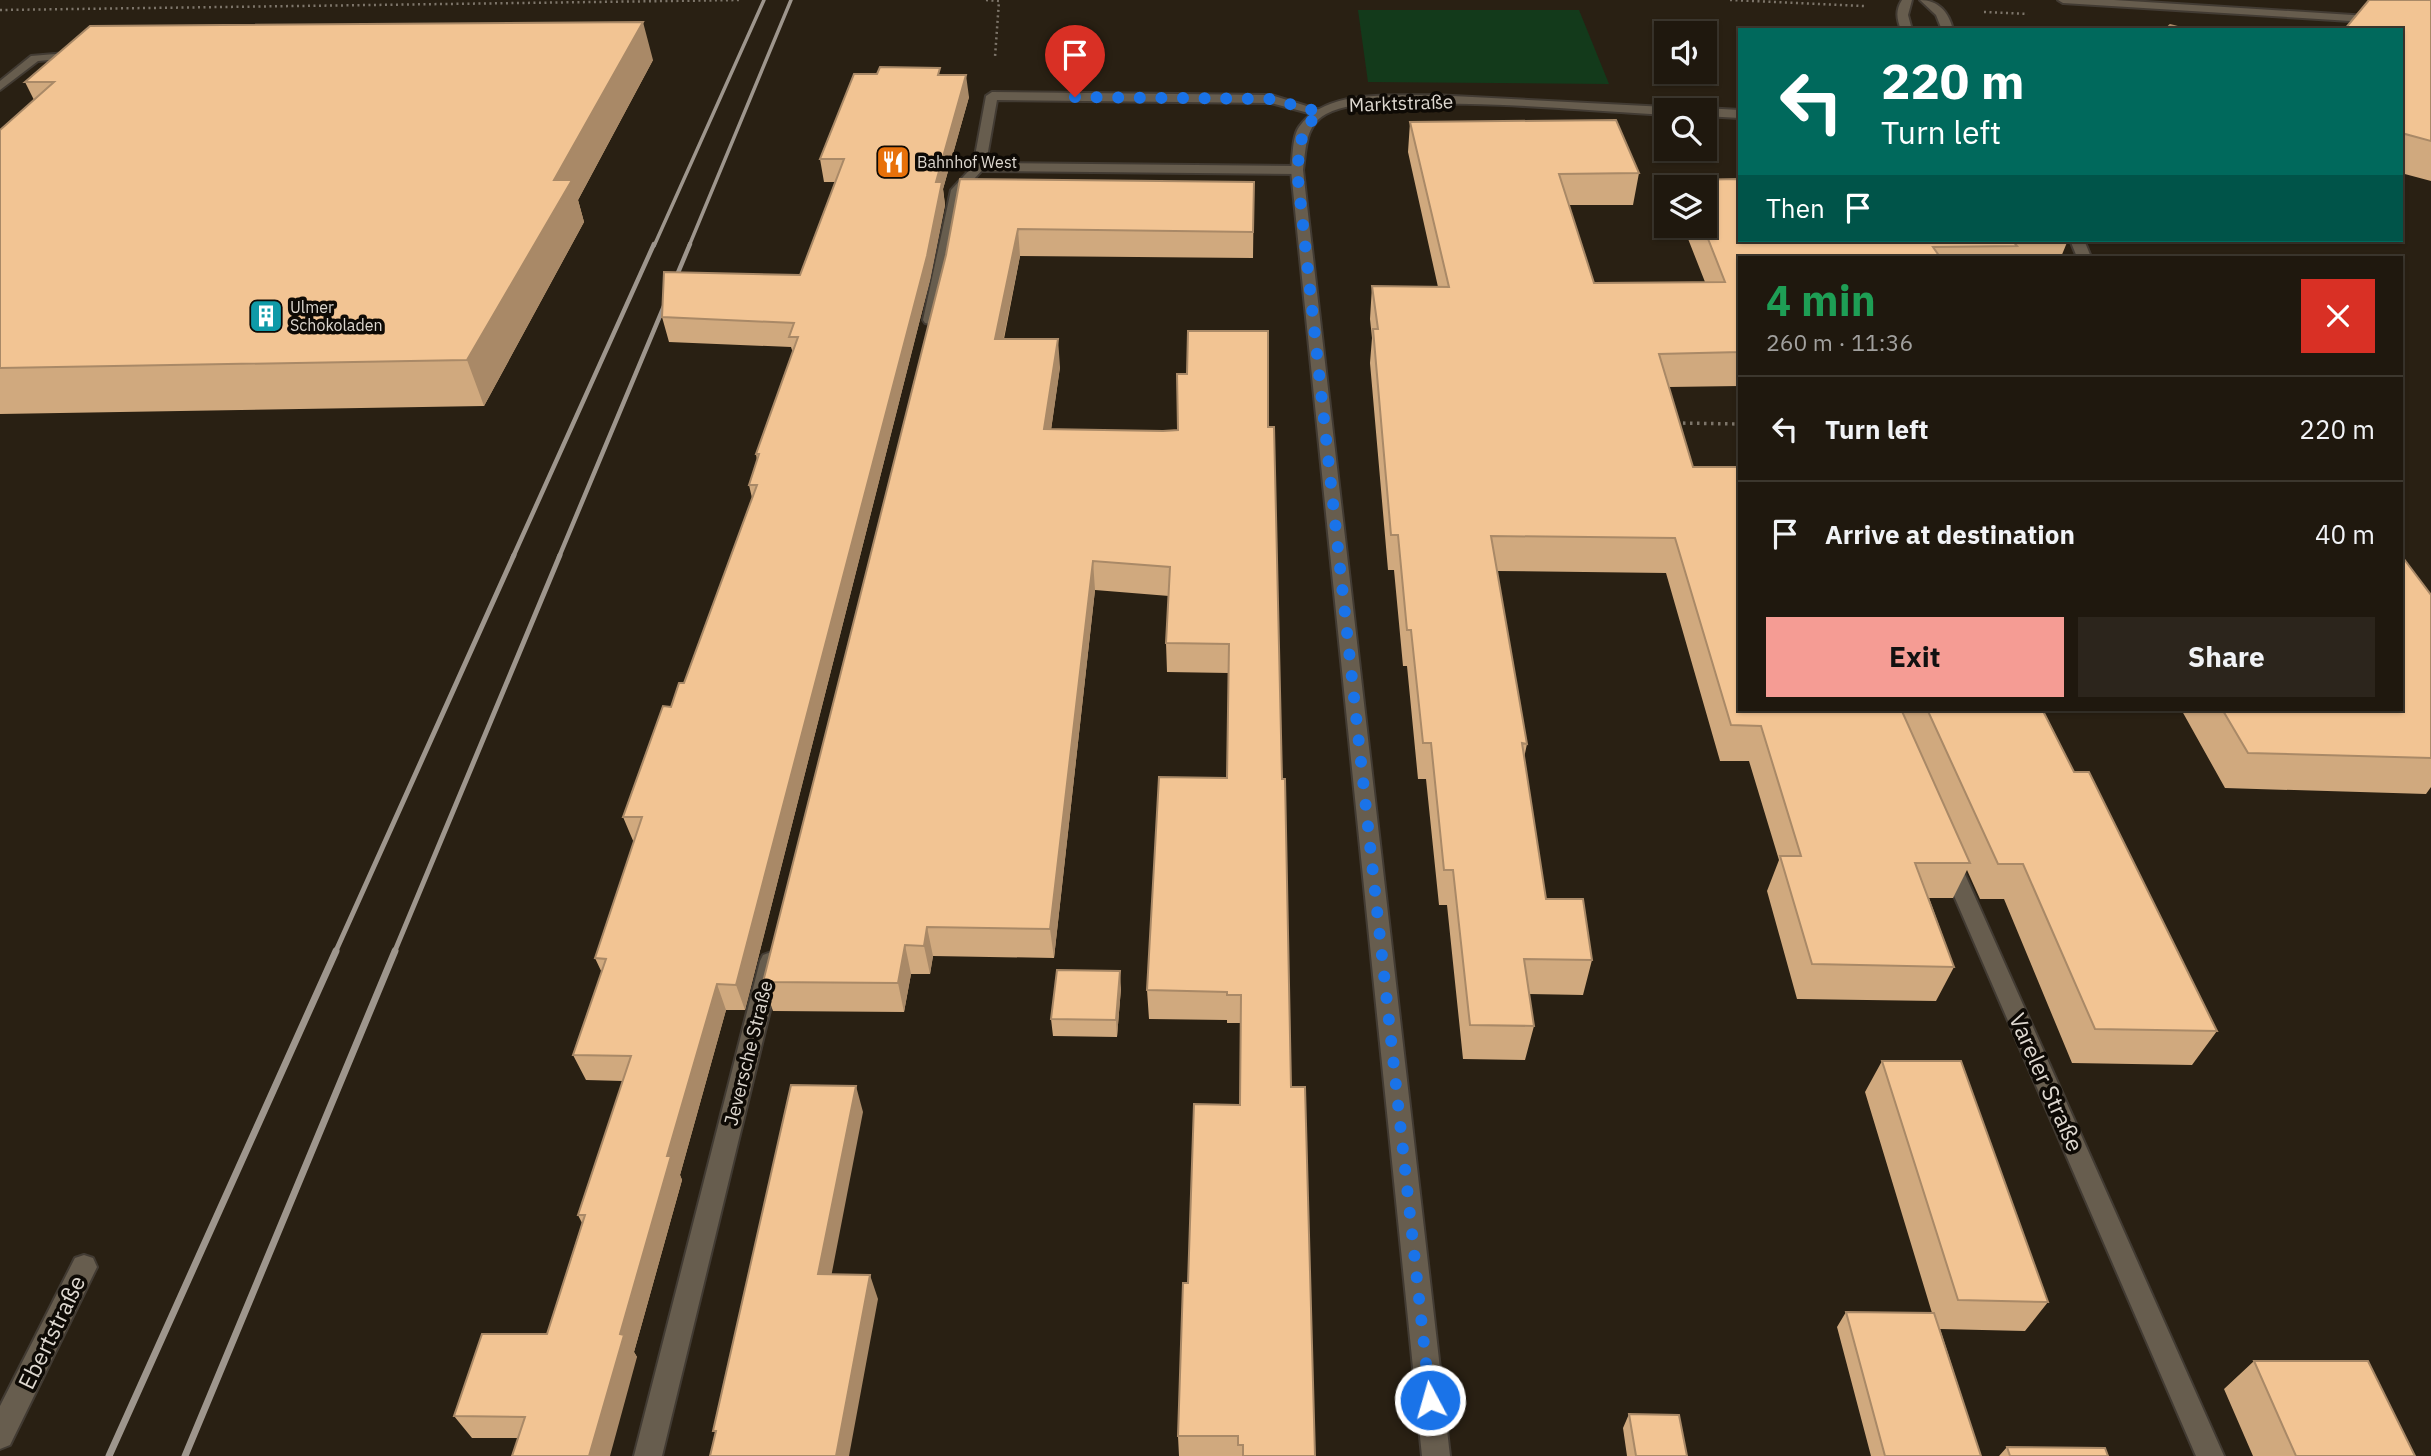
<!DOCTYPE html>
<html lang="en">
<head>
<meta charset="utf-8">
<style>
	:root { --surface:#1f180e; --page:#2c251c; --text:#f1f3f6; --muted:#a1a09e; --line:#3c372e; --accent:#f59c94 }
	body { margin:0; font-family:"IBM Plex Sans",sans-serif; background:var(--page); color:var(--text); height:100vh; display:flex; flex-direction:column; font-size:26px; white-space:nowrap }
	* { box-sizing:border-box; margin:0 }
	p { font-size:23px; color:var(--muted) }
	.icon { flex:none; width:38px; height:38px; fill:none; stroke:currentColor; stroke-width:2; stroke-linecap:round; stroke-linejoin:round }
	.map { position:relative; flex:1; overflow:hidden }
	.details { position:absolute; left:1738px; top:256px; width:665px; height:455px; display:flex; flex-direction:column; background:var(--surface); border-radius:0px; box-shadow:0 2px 5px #0004,0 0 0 2px var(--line) }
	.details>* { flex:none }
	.banner { position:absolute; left:1738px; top:28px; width:665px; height:214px; border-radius:0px; box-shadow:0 2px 5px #0004,0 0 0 2px var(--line); background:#00695c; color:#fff; overflow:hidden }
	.tools { position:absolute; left:1654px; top:21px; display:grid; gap:14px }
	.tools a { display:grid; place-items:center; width:63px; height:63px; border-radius:0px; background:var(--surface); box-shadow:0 2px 5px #0004,0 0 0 2px var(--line); font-size:35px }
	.pin { position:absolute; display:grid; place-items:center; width:60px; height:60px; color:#fff; margin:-72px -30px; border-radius:50% 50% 50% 0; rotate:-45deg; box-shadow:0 0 7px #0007 }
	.pin .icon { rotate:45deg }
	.me { position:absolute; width:77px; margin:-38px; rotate:354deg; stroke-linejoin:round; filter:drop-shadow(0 0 5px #0008) }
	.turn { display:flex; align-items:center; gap:24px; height:147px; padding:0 28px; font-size:32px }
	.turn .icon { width:91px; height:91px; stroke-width:2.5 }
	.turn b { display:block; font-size:49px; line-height:60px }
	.then { display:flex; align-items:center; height:66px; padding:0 28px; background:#0003; gap:14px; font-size:26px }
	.round { display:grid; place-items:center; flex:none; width:74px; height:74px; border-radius:0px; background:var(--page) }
	.head { display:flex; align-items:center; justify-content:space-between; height:119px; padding:0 28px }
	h1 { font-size:42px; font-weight:800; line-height:52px; color:#1e9e55 }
	.cta { display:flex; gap:14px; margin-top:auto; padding:14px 28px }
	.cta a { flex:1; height:80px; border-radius:0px; background:var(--accent); color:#111; font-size:28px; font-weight:800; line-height:80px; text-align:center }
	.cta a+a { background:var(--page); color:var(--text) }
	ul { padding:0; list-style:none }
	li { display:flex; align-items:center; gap:21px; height:105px; padding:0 28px; border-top:2px solid var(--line) }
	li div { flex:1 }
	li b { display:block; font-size:26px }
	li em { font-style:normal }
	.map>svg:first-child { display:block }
	.green { fill:#133a1b }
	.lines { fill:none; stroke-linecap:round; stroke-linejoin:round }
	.service-casing { stroke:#423b33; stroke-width:4 }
	.minor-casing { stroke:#423b33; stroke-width:4 }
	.tertiary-casing { stroke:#423b33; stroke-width:4 }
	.path-far1 { stroke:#7d756a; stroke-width:2.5; stroke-dasharray:2 3.5; stroke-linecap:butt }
	.path { stroke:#7d756a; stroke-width:3.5; stroke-dasharray:2.5 4.5; stroke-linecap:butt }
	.service { fill:#675d4e; fill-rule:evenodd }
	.minor { fill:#675d4e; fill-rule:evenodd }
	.tertiary { fill:#675d4e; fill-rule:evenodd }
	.rail-far3 { stroke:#9e968d; stroke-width:3.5 }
	.rail-far2 { stroke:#9e968d; stroke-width:4.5 }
	.rail-far1 { stroke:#9e968d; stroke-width:5 }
	.rail { stroke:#9e968d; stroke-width:7 }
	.wall { fill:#d0a97e }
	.shaded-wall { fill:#a98967 }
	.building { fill:#f2c493; stroke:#a98967; stroke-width:2 }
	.route { stroke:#1a73e8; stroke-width:12; stroke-dasharray:0 21.6 }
	.labels { text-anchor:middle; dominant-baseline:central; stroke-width:7; stroke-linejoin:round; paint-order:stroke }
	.far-poi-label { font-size:16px; fill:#ded8d0; stroke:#0e0a05; text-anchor:start }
	.street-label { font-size:19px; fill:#ded8d0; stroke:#0e0a05 }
	.near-street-label { font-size:23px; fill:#ded8d0; stroke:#0e0a05 }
</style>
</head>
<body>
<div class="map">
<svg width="2431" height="1456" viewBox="0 0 2431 1456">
	<rect width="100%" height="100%" fill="#292013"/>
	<path class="green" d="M 1358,10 L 1579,10 L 1609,84 L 1368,82 Z"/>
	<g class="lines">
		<g class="service-casing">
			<path id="service" d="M 79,52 L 85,55 L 83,57 L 38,61 L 0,90 L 0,81 L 31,56 Z
				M 992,92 L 1271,95 L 1326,112 L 1320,116 L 1271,103 L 997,100 L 986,163 L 1297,166 L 1303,170 L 1297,174 L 979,171 L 973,167 L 986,96 Z
				M 2070,240 L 2084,240 L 2091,257 L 2077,257 Z"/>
		</g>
		<g class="minor-casing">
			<path id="minor" d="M 1902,0 L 1912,0 L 1908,15 L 1912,30 L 1901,30 C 1897,19 1895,11 1902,0 Z
				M 1920,0 C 1938,0 1949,12 1953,30 L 1942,30 L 1936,15 Z
				M 1433,95 L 1666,107 L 1671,110 L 1666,110 L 1666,115 C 1578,110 1488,101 1400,104 C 1376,104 1348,102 1326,114 C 1305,125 1306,149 1303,170 L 1450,1456 L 1422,1456 L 1291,170 C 1293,158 1292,137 1299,127 C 1327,88 1391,97 1433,95 Z
				M 1704,108 L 1740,110 L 1740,118 L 1704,116 L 1704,110 L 1699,110 Z
				M 979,163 L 985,167 L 963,191 L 937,320 L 930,324 L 925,323 L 923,320 L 951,190 L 975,164 Z
				M 1949,853 L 1956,855 L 1959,861 L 2224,1456 L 2196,1456 L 1939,861 L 1942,855 Z
				M 771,952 L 779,955 L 782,961 L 662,1456 L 634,1456 L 760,961 L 763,955 Z
				M 84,1255 L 93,1258 L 97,1267 L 10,1445 L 0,1449 L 0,1406 L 75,1258 Z"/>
		</g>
		<g class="tertiary-casing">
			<path id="tertiary" d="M 2058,0 L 2114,0 L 2431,20 L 2431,26 L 2063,3 Z"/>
		</g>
		<path class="path-far1" d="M 986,0 L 999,1 L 995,57
			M 1730,0 L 1864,6
			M 0,10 L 742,0
			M 1984,12 L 2028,14"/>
		<path class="path" d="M 1676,423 L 1740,424"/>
		<use href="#service" class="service"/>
		<use href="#minor" class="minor"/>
		<use href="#tertiary" class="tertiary"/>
		<path class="rail-far3" d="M 654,246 L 764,0
			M 689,246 L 791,0"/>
		<path class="rail-far2" d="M 513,557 L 654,244
			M 559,557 L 690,244"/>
		<path class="rail-far1" d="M 335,953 L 514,555
			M 394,953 L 560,555"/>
		<path class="rail" d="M 109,1456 L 336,951
			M 185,1456 L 395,951"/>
	</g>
	<path class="wall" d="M 2431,0 L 2431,181 L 2401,173 L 2401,30 Z
		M 653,60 L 578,200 L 584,222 L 484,406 L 0,414 L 0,130 L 34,100 L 25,82 Z
		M 940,75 L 969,97 L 943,189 L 945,205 L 930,280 L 745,1010 L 726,1010 L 680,1175 L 682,1180 L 634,1352 L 637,1357 L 518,1438 L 472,1438 L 454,1416 L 547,1334 L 582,1223 L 578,1215 L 623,1081 L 586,1080 L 573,1055 L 602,973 L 595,958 L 634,843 L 623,817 L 671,707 L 684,683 L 752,498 L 749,485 L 757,460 L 756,454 L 793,353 L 791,347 L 669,342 L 662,317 L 800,275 L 836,182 L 824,182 L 820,159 Z
		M 1410,122 L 1639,173 L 1633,205 L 1569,205 L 1594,283 L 1705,282 L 1683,226 L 1704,226 L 1704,187 L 1683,187 L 1684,180 L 2068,240 L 2061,257 L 1740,257 L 1740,386 L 1669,387 L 1740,709 L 2401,709 L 2431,595 L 2431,787 L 2426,794 L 2225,788 L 2182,711 L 2043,710 L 2074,772 L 2217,1031 L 2192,1065 L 2072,1063 L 2004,899 L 1980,899 L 1967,870 L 1953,898 L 1929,898 L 1954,967 L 1936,1001 L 1797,999 L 1767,891 L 1779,860 L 1749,761 L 1720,761 L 1666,573 L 1497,571 L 1527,744 L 1524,758 L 1546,899 L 1592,960 L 1583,995 L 1529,994 L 1534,1026 L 1525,1060 L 1463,1059 L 1447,905 L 1439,905 L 1426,779 L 1418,779 L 1407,666 L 1403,666 L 1394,570 L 1388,570 L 1370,363 L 1372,338 L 1370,319 L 1372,286 L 1438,287 L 1408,152 Z
		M 960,179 L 1254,182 L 1253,258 L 1020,256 L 1004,339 L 1060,367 L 1051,430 L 1163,431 L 1268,427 L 1282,779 L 1291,1087 L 1315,1456 L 1179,1456 L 1178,1436 L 1188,1283 L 1240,1105 L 1241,1023 L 1227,1023 L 1227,1020 L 1149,1019 L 1147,990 L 1227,778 L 1229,673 L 1167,672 L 1166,643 L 1169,596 L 1095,590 L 1054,958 L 933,956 L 930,974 L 911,974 L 904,1012 L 773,1011 L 763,982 L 946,255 Z
		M 1121,988 L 1117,1037 L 1053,1036 L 1051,1019 Z
		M 1882,1061 L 2048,1302 L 2025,1331 L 1940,1329 L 1981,1456 L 1871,1456 L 1837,1327 L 1846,1312 L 1932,1313 L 1865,1092 Z
		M 2254,1361 L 2415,1456 L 2253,1456 L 2224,1389 Z
		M 1629,1414 L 1687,1456 L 1627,1456 L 1623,1428 Z
		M 2007,1447 L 2108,1456 L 1999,1456 Z"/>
	<path class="shaded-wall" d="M 643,22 L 653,60 L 578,200 L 584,222 L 484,406 L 467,360 L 554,180 Z
		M 966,75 L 969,97 L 943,189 L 945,205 L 930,280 L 745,1010 L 736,985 L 936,182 Z
		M 1018,229 L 1020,256 L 998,366 L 995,339 Z
		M 1058,339 L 1060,367 L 1047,458 L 1044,429 Z
		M 1093,561 L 1095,590 L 1054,958 L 1050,929 Z
		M 927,927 L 933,956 L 930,974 L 924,946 Z
		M 905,945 L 911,974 L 904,1012 L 898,983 Z
		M 1120,971 L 1121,988 L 1117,1037 L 1116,1020 Z
		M 717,984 L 726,1010 L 680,1175 L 682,1180 L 634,1352 L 637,1357 L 610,1456 L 589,1456 L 620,1334 L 667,1156 Z
		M 856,1086 L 863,1112 L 827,1298 L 818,1274 Z
		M 870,1275 L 878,1299 L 849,1456 L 836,1456 Z"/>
	<path class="building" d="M 2369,0 L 2431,0 L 2431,141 L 2405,134 L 2401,139 L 2401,30 L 2344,30 Z
		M 643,22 L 554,180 L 572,180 L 467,360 L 0,368 L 0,130 L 54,82 L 25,82 L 90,26 Z
		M 2170,25 L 2189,30 L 2165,30 Z
		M 880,67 L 940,68 L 938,75 L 966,75 L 936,182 L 942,182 L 927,256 L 736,985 L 717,984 L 667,1156 L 671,1156 L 620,1334 L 624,1335 L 589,1456 L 512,1456 L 525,1417 L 454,1416 L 482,1334 L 547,1334 L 585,1215 L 578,1215 L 631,1056 L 573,1055 L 606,959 L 595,958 L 642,817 L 623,817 L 663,706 L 671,707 L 679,683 L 684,683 L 757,485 L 749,485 L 759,454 L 756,454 L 798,337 L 789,337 L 794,323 L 662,317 L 664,272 L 800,275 L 844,159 L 820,159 L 854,74 L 877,74 Z
		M 1616,120 L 1639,173 L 1559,174 L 1594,283 L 1725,282 L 1703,226 L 1704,226 L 1704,187 L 1687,187 L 1684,180 L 1740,179 L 1740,240 L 2068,240 L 2012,240 L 2017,246 L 1933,247 L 1940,257 L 1740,257 L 1740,352 L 1659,354 L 1693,467 L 1740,467 L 1740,709 L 1901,709 L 1970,863 L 1915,863 L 1954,967 L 1812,964 L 1780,856 L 1801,856 L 1761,726 L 1731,725 L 1675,538 L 1491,536 L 1527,744 L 1522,743 L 1546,899 L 1583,899 L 1592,960 L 1524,959 L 1534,1026 L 1470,1025 L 1453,870 L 1444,870 L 1431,743 L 1423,743 L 1411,630 L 1407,630 L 1398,535 L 1391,535 L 1373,329 L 1378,329 L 1372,286 L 1449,287 L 1410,122 Z
		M 960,179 L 1254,182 L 1253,232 L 1018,229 L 995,339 L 1058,339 L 1044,429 L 1163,431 L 1178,430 L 1177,374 L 1187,374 L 1188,331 L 1268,331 L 1268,427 L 1274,427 L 1282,779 L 1285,779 L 1291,1087 L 1305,1087 L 1315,1456 L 1243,1456 L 1243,1445 L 1238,1445 L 1238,1436 L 1178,1436 L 1183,1283 L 1188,1283 L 1194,1104 L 1240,1105 L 1241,995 L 1227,995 L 1227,992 L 1147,990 L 1159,777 L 1227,778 L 1229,644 L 1166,643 L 1170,567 L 1093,561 L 1050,929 L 927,927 L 924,946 L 905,945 L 898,983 L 763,982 L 946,255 Z
		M 2401,555 L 2431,595 L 2431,758 L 2248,753 L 2222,709 L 2401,709 Z
		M 1927,709 L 2042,709 L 2074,772 L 2089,772 L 2217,1031 L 2095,1029 L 2023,864 L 1998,864 Z
		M 1057,970 L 1120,971 L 1116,1020 L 1051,1019 Z
		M 1882,1061 L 1961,1061 L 2048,1302 L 1958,1300 Z
		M 791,1085 L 856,1086 L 818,1274 L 870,1275 L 836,1456 L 710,1456 L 716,1431 L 713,1431 Z
		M 1846,1312 L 1934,1313 L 1981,1456 L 1885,1456 Z
		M 2254,1361 L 2368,1361 L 2415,1456 L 2296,1456 Z
		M 1629,1414 L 1679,1415 L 1687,1456 L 1636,1456 Z
		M 2007,1447 L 2105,1448 L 2108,1456 L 2010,1456 Z"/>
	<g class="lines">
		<path class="route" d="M 1075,97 L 1271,99 L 1320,112 L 1303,130 L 1297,170 L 1430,1400"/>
	</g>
	<defs>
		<g id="restaurant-square" transform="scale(1.75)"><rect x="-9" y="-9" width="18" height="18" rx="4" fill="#e8710a" stroke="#0e0a05"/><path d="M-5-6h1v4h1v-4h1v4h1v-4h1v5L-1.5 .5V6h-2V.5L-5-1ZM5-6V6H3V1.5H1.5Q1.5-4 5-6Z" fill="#fff"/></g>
		<g id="building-square" transform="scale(1.75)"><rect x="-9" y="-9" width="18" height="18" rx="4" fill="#0f9aa8" stroke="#0e0a05"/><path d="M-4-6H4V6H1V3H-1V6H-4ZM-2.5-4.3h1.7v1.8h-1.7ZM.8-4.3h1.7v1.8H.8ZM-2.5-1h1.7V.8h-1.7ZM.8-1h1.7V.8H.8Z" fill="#fff"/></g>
	</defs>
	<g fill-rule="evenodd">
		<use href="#restaurant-square" x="893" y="162"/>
		<use href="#building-square" x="266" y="316"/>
	</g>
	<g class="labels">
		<g class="far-poi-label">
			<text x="917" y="162">Bahnhof West</text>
			<text x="290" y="307">Ulmer<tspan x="290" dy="18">Schokoladen</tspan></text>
		</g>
		<g class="street-label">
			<text transform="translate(1401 103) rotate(-2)">Marktstraße</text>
			<text transform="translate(748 1053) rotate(-76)">Jeversche Straße</text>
		</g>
		<g class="near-street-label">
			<text transform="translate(2047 1082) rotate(66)">Vareler Straße</text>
			<text transform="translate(51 1332) rotate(-64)">Ebertstraße</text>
		</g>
	</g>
</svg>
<div class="tools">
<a><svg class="icon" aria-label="sound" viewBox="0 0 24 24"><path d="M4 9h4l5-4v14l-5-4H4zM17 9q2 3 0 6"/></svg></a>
<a><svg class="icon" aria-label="search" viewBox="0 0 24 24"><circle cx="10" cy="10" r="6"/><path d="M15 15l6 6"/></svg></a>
<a><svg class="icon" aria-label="layers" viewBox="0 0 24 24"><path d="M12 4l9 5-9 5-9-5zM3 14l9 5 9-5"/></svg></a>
</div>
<div class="pin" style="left:1075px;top:97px;background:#d93025"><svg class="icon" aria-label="arrive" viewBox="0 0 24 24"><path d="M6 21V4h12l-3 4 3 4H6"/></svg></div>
<svg class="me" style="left:1430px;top:1400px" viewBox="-20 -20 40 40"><circle r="17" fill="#1a73e8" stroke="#fff" stroke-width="3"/><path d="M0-11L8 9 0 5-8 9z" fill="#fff"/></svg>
<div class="banner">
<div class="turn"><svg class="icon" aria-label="left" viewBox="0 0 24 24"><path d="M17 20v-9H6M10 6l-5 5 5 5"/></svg><div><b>220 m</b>Turn left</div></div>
<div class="then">Then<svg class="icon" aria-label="arrive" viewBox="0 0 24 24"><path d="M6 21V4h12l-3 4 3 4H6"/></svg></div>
</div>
<section class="details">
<div class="head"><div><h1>4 min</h1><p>260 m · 11:36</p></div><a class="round" style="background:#d93025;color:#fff"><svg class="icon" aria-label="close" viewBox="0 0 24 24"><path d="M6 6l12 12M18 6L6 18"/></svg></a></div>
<ul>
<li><svg class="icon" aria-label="left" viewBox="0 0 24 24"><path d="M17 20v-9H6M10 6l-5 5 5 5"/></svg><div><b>Turn left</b></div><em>220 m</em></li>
<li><svg class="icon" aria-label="arrive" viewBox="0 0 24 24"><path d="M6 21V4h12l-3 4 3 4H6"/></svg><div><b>Arrive at destination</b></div><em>40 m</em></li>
</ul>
<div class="cta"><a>Exit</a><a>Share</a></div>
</section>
</div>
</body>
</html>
